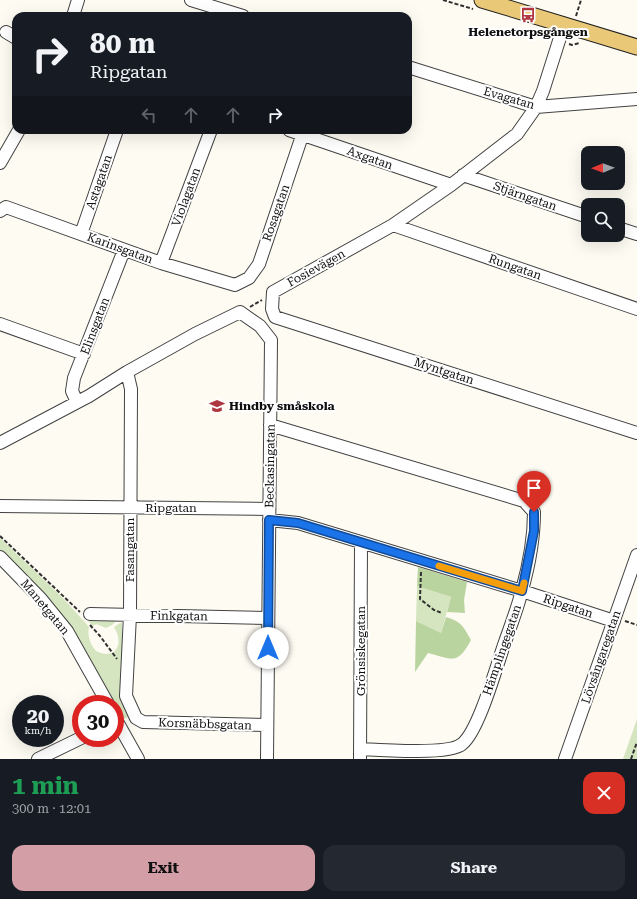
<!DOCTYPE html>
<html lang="en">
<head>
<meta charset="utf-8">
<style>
	:root { --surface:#171b24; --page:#242831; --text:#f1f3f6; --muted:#9ea1a6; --accent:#d39ea5 }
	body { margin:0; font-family:"Roboto Serif",serif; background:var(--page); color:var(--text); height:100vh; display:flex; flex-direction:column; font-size:15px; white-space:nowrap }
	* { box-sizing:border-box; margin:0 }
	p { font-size:13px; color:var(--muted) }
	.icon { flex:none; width:22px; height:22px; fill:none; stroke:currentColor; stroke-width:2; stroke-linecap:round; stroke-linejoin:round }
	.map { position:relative; height:759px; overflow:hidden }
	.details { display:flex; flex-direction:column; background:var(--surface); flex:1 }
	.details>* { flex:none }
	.top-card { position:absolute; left:12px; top:12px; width:400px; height:122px; border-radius:12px; box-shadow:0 4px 16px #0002; background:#171b24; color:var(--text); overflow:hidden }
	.needle { width:26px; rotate:269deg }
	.tools { position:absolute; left:581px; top:146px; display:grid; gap:8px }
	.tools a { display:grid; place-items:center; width:44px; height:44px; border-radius:8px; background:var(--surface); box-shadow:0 4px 16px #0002; font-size:20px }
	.speed { position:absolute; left:12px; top:695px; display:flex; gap:8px; font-size:20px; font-weight:700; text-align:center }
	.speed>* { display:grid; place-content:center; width:52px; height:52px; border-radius:50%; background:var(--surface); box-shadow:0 4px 16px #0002; line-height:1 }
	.speed small { font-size:10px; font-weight:400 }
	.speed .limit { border:6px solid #d22; background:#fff; color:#111 }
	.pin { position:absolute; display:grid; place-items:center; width:34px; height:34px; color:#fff; margin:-41px -17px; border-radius:50% 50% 50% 0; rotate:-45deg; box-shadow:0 0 4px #0007 }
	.pin .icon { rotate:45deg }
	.me { position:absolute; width:44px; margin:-22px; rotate:0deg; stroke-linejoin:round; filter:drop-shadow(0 0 3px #0008) }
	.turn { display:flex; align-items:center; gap:14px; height:84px; padding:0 12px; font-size:18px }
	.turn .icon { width:52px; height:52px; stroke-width:2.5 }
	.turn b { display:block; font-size:28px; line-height:34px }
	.lanes { display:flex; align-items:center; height:38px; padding:0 12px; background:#0003; justify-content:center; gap:20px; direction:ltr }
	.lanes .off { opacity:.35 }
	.round { display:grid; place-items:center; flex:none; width:42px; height:42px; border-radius:12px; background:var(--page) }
	.head { display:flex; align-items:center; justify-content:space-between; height:68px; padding:0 12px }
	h1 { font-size:24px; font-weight:700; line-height:30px; color:#1e9e55 }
	.button { display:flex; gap:8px; margin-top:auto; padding:8px 12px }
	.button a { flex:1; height:46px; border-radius:12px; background:var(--accent); color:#111; font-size:16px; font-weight:700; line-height:46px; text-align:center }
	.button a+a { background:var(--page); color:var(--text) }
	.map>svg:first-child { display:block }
	.green { fill:#d4e5bf }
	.forest { fill:#bad4a0 }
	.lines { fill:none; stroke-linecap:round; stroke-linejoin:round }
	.minor-casing { stroke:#424242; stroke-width:14 }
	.major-casing { stroke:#202020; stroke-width:17 }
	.path { stroke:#313131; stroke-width:2; stroke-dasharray:4 2; stroke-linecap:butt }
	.minor { stroke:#fff; stroke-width:12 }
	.major { stroke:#e9c877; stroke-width:15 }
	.route-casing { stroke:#114b97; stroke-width:10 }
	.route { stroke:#1a73e8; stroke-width:7 }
	.slow { stroke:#f59e0b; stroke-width:7 }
	.labels { text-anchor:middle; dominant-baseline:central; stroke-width:4; stroke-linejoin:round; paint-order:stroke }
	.poi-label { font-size:12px; font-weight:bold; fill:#0f0f0f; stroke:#fff }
	.street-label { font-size:12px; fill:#0f0f0f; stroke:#fff }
</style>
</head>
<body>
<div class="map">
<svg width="637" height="759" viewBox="0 0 637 759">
	<rect width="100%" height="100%" fill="#fdfbf2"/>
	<path class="green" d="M 0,538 L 62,597 L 89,627 C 87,636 90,643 96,651 C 115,661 125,644 114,627 L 120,623 L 122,623 L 122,702 L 130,716 L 126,718 L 121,719 C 115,715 115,711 115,704 L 111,704 L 77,644 L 0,555 Z
		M 417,586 L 451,597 L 441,633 L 416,621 Z
		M 86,619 L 115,619 L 117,620 L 112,625 L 106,628 L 96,624 L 93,626 Z
		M 637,719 L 637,759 L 623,759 Z"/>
	<path class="forest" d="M 418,567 L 467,582 L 464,600 L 465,613 L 447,612 L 451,597 L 417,586 Z
		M 446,617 C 462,622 463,626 471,640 C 457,666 452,659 428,653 L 415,672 L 416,621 L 441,633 Z"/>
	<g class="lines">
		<g class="minor-casing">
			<path id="minor" d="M 191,0 L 243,16
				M 73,16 L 78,0
				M 564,25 L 543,91 L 536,107 L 517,134 L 451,185 L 393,225 L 273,292 L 272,309 L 275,317 L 637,433
				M 6,32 L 16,38
				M 408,67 L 536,107 L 637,99
				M 289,130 L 451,185
				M 0,163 L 19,130
				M 463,175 L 588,217
				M 0,211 L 6,207 L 161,263 L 235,285 L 249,278 L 259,264 L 304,130
				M 393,225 L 637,309
				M 618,228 L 637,234
				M 81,234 L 117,130
				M 161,263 L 211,130
				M 0,324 L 84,354
				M 127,372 L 131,389 L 130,615 L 126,696 L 136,718 L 143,722 L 267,725
				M 77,402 L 72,391 L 74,378 L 124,250
				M 270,425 L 524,501 L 534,512 C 534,538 529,565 522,590 C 518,607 511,625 505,642 C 497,664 479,731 462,744 C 450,755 379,750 361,749
				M 0,443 L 89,396 L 127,372 L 195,334 L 240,312 L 260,326 L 271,340 L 267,759
				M 0,506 L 269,509
				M 269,520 L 298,523 L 522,591 L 614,621
				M 0,557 L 41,599 L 67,631 L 108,704
				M 90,614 L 268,618
				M 115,718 L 138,759
				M 38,759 L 81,738
				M 360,759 L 361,543
				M 565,759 L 637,555"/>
		</g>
		<g class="major-casing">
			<path id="major" d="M 482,0 L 637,47"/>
		</g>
		<path class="path" d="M 443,0 L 473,9
			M 576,16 L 581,0
			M 569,44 L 572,45 L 580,43
			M 250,307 L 262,300
			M 0,536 L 80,612
			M 421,572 L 420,599 L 434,610 L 442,613
			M 625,621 L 637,625
			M 90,625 L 100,636 L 117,659
			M 631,759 L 637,742"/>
		<use href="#minor" class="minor"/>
		<use href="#major" class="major"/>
	</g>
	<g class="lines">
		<g class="route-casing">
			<path id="route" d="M 268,648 L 269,520 L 298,523 L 522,591 L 534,531 L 534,512"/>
		</g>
		<use href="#route" class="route"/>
		<path class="slow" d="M 439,566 L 522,591 L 524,583"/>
	</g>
	<defs>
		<g id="bus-bare" transform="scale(1.2)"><path d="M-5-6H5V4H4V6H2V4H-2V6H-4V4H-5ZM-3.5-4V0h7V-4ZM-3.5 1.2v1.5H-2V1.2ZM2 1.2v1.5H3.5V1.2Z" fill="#af3741" stroke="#fff" stroke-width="2.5" paint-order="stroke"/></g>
		<g id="school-bare" transform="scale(1.2)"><path d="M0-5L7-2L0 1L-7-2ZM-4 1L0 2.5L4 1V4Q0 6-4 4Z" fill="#af3741" stroke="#fff" stroke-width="2.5" paint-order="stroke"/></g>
	</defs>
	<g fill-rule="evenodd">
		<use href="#bus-bare" x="528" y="15"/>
		<use href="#school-bare" x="217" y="406"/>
	</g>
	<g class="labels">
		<g class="poi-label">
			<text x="528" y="32">Helenetorpsgången</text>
			<text x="229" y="406" text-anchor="start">Hindby småskola</text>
		</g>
		<g class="street-label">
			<text transform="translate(509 98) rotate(16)">Evagatan</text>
			<text transform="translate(370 158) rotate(19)">Axgatan</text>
			<text transform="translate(99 182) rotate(-71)">Astagatan</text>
			<text transform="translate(525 196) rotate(19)">Stjärngatan</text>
			<text transform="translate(186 197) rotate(-70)">Violagatan</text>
			<text transform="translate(276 213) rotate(-71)">Rosagatan</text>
			<text transform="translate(120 248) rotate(20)">Karinsgatan</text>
			<text transform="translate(515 267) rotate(19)">Rungatan</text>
			<text transform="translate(316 268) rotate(-29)">Fosievägen</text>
			<text transform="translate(95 326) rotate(-69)">Elinsgatan</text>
			<text transform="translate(444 371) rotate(18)">Myntgatan</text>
			<text transform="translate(270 466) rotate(-89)">Beckasingatan</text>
			<text x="171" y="508">Ripgatan</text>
			<text transform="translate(130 550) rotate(-90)">Fasangatan</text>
			<text transform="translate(568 606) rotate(18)">Ripgatan</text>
			<text transform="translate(45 607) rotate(50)">Manetgatan</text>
			<text transform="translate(179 616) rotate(1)">Finkgatan</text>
			<text transform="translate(502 650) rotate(-71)">Hämplingegatan</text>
			<text transform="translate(361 651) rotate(-90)">Grönsiskegatan</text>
			<text transform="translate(601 657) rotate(-71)">Lövsångaregatan</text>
			<text transform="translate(205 724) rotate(2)">Korsnäbbsgatan</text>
		</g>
	</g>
</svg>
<div class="tools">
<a><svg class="needle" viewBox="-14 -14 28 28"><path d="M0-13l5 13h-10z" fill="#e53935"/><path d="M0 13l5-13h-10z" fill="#9ea1a6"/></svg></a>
<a><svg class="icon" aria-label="search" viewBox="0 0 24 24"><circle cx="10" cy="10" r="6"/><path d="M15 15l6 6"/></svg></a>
</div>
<div class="speed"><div>20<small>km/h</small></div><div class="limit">30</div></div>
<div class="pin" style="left:534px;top:512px;background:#d93025"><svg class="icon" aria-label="arrive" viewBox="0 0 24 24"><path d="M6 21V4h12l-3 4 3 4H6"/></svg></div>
<svg class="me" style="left:268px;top:648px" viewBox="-20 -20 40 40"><circle r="19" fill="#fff"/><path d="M0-13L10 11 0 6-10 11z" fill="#1a73e8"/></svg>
<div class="top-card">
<div class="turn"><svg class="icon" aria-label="right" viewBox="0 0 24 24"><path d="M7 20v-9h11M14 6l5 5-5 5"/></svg><div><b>80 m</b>Ripgatan</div></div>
<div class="lanes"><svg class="icon off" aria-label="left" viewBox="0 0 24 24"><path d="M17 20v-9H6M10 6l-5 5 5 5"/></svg><svg class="icon off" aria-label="ahead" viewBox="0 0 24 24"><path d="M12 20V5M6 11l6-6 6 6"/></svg><svg class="icon off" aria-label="ahead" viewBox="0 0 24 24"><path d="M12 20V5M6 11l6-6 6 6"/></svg><svg class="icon" aria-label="right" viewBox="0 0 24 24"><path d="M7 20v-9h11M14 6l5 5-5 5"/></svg></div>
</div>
</div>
<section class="details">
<div class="head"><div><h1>1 min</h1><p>300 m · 12:01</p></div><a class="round" style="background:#d93025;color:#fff"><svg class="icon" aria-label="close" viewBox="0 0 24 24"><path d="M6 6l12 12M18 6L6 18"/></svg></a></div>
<div class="button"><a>Exit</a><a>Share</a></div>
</section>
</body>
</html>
